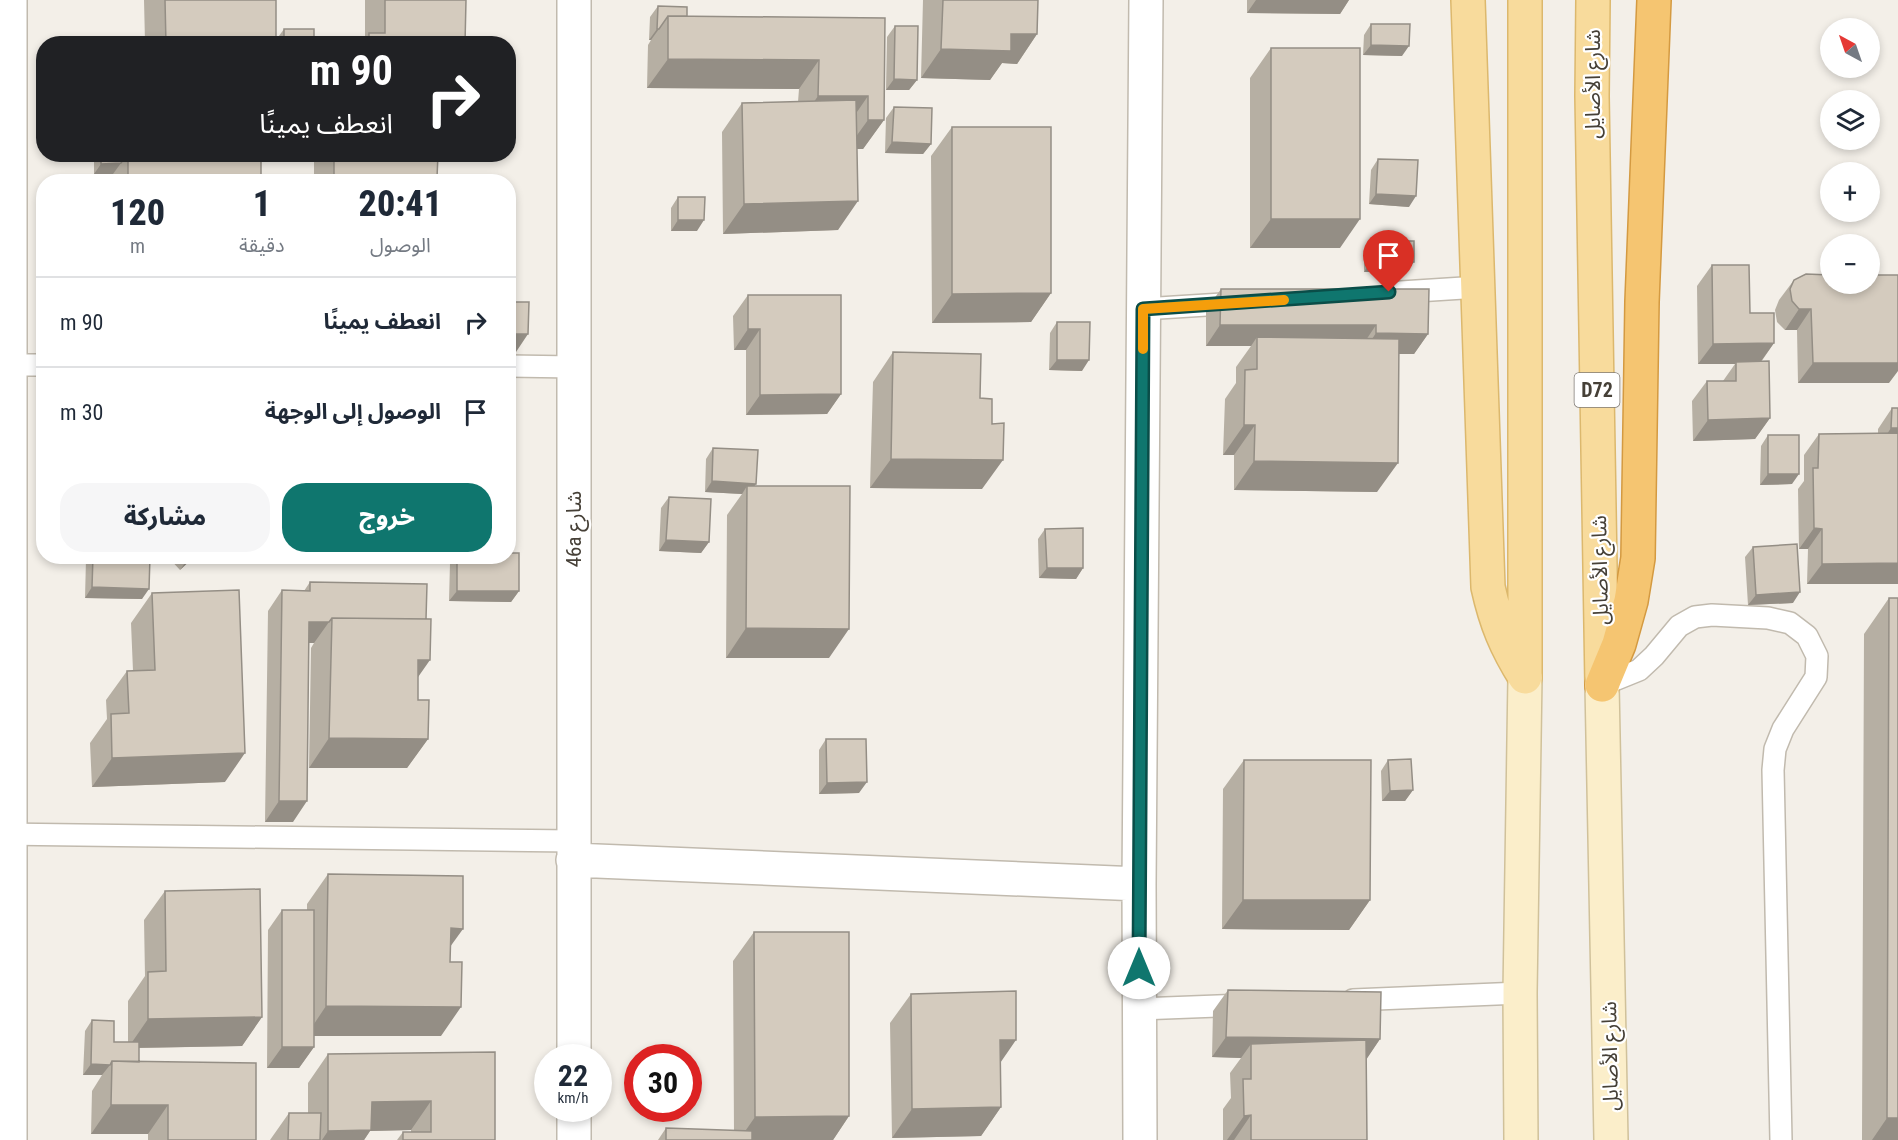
<!DOCTYPE html>
<html lang="ar">
<head>
<meta charset="utf-8">
<style>
	:root { --surface:#fff; --page:#f6f6f7; --text:#1f2937; --muted:#747a83; --line:#e0e1e3; --accent:#0f766e }
	body { margin:0; font-family:"Roboto Condensed","Noto Sans Arabic",sans-serif; background:var(--page); color:var(--text); direction:rtl; height:100vh; display:flex; flex-direction:column; font-size:22px; white-space:nowrap }
	* { box-sizing:border-box; margin:0 }
	p { font-size:20px; color:var(--muted) }
	.icon { flex:none; width:33px; height:33px; fill:none; stroke:currentColor; stroke-width:2; stroke-linecap:round; stroke-linejoin:round }
	.map { position:relative; flex:1; overflow:hidden; direction:ltr }
	.sheet { position:absolute; left:36px; top:174px; width:480px; height:390px; display:flex; flex-direction:column; background:var(--surface); border-radius:24px; box-shadow:0 3px 9px #0003; direction:rtl }
	.sheet>* { flex:none }
	.hud { position:absolute; left:36px; top:36px; width:480px; height:126px; border-radius:24px; box-shadow:0 3px 9px #0003; direction:rtl; background:#202124; color:#fff; overflow:hidden }
	.needle { width:39px; rotate:320deg }
	.tools { position:absolute; left:1820px; top:18px; display:grid; gap:12px }
	.tools a { display:grid; place-items:center; width:60px; height:60px; border-radius:50%; background:var(--surface); box-shadow:0 3px 9px #0003; font-size:30px }
	.speed { position:absolute; left:534px; top:1044px; display:flex; gap:12px; font-size:30px; font-weight:700; text-align:center }
	.speed>* { display:grid; place-content:center; width:78px; height:78px; border-radius:50%; background:var(--surface); box-shadow:0 3px 9px #0003; line-height:1 }
	.speed small { font-size:15px; font-weight:400 }
	.speed .limit { border:9px solid #d22; background:#fff; color:#111 }
	.pin { position:absolute; display:grid; place-items:center; width:51px; height:51px; color:#fff; margin:-62px -26px; border-radius:50% 50% 50% 0; rotate:-45deg; box-shadow:0 0 6px #0007 }
	.pin .icon { rotate:45deg }
	.me { position:absolute; width:66px; margin:-33px; rotate:0deg; stroke-linejoin:round; filter:drop-shadow(0 0 4px #0008) }
	.turn { display:flex; align-items:center; gap:21px; height:126px; padding:0 24px; font-size:27px }
	.turn .icon { width:78px; height:78px; stroke-width:2.5 }
	.turn b { display:block; font-size:42px; line-height:51px }
	.eta { display:flex; justify-content:space-evenly; align-items:center; height:102px; text-align:center }
	.eta b { font-size:36px; font-weight:800; line-height:42px }
	.cta { display:flex; gap:12px; margin-top:auto; padding:12px 24px }
	.cta a { flex:1; height:69px; border-radius:24px; background:var(--accent); color:#fff; font-size:24px; font-weight:800; line-height:69px; text-align:center }
	.cta a+a { background:var(--page); color:var(--text) }
	ul { padding:0; list-style:none }
	li { display:flex; align-items:center; gap:18px; height:90px; padding:0 24px; border-top:2px solid var(--line) }
	li div { flex:1 }
	li b { display:block; font-size:22px }
	li em { font-style:normal }
	.map>svg:first-child { display:block }
	.lines { fill:none; stroke-linecap:round; stroke-linejoin:round }
	.service-casing { stroke:#c1baae; stroke-width:24 }
	.minor-casing { stroke:#c1baae; stroke-width:36 }
	.secondary-casing { stroke:#d0c19a; stroke-width:36 }
	.primary-casing { stroke:#dcb86d; stroke-width:36 }
	.motorway-casing { stroke:#d49a41; stroke-width:36 }
	.service { stroke:#fff; stroke-width:21 }
	.minor { stroke:#fff; stroke-width:33 }
	.secondary { stroke:#fbeeca; stroke-width:33 }
	.primary { stroke:#f8db9c; stroke-width:33 }
	.motorway { stroke:#f5c571; stroke-width:33 }
	.wall { fill:#b6afa3 }
	.shaded-wall { fill:#948e85 }
	.building { fill:#d4cbbe; stroke:#948e85; stroke-width:1.5 }
	.route-casing { stroke:#0a4d48; stroke-width:15 }
	.route { stroke:#0f766e; stroke-width:10 }
	.slow { stroke:#f59e0b; stroke-width:10 }
	.labels { text-anchor:middle; dominant-baseline:central; stroke-width:4.5; stroke-linejoin:round; paint-order:stroke }
	.shield { fill:#fff; stroke:#7e7973; stroke-width:1.5 }
	.shield-label { font-size:20px; font-weight:bold; fill:#464037 }
	.street-label { font-size:21px; fill:#464037; stroke:#fff }
</style>
</head>
<body>
<div class="map">
<svg width="1898" height="1140" viewBox="0 0 1898 1140">
	<rect width="100%" height="100%" fill="#f3efe8"/>
	<g class="lines">
		<g class="service-casing">
			<path id="service" d="M 1401,292 L 1479,287
				M 1143,309 L 1238,303
				M 0,365 L 44,365
				M 508,366 L 575,367
				M 1602,685 L 1639,670 L 1654,656 L 1679,626 L 1695,617 L 1712,615 L 1768,618 L 1790,623 L 1807,636 L 1817,656 L 1816,677 L 1783,729 L 1775,749 L 1773,770 L 1781,1140
				M 0,834 L 573,841
				M 1353,1000 L 1520,993
				M 1139,1009 L 1244,1005"/>
		</g>
		<g class="minor-casing">
			<path id="minor" d="M 10,0 L 10,1140
				M 574,0 L 574,1058
				M 573,860 L 1139,884
				M 574,1108 L 574,1140
				M 1140,1140 L 1139,884 L 1146,0"/>
		</g>
		<g class="secondary-casing">
			<path id="secondary" d="M 1602,685 L 1611,1140
				M 1521,1140 L 1520,993 L 1525,677"/>
		</g>
		<g class="primary-casing">
			<path id="primary" d="M 1468,0 L 1488,587 C 1496,623 1506,647 1525,677
				M 1593,0 L 1592,96 L 1602,685
				M 1525,676 L 1525,0"/>
		</g>
		<g class="motorway-casing">
			<path id="motorway" d="M 1602,685 L 1619,644 L 1631,601 L 1638,558 L 1642,302 L 1654,0"/>
		</g>
		<use href="#service" class="service"/>
		<use href="#minor" class="minor"/>
		<use href="#secondary" class="secondary"/>
		<use href="#primary" class="primary"/>
		<use href="#motorway" class="motorway"/>
	</g>
	<path class="wall" d="M 144,0 L 276,0 L 276,40 L 284,29 L 314,44 L 93,44 L 93,42 L 145,42 Z
		M 365,0 L 466,0 L 465,44 L 362,44 L 365,39 Z
		M 923,0 L 1038,0 L 1037,34 L 1017,64 L 1002,63 L 990,80 L 921,78 Z
		M 1247,0 L 1349,0 L 1340,14 L 1247,13 Z
		M 658,6 L 687,16 L 885,18 L 884,120 L 863,149 L 857,149 L 838,230 L 723,234 L 722,132 L 742,103 L 798,102 L 799,89 L 647,88 L 648,45 L 651,40 L 649,40 L 650,17 Z
		M 1371,24 L 1402,56 L 1363,55 L 1364,35 Z
		M 895,26 L 917,80 L 909,90 L 886,90 L 887,37 Z
		M 1271,48 L 1340,248 L 1250,248 L 1250,78 Z
		M 894,107 L 931,144 L 923,154 L 885,153 L 886,118 Z
		M 952,127 L 1051,293 L 1031,322 L 932,323 L 931,156 Z
		M 94,154 L 261,154 L 261,182 L 108,182 L 113,174 L 94,174 Z
		M 314,154 L 438,154 L 437,178 L 452,182 L 314,182 Z
		M 1378,159 L 1409,207 L 1369,204 L 1371,170 Z
		M 678,197 L 697,231 L 671,231 L 671,208 Z
		M 1372,241 L 1406,272 L 1364,272 L 1364,251 Z
		M 1712,265 L 1774,343 L 1761,362 L 1770,418 L 1755,439 L 1693,441 L 1692,401 L 1707,381 L 1723,381 L 1735,364 L 1698,364 L 1697,286 Z
		M 1794,280 L 1889,383 L 1798,383 L 1797,330 L 1785,330 L 1777,322 L 1775,310 L 1779,300 Z
		M 1221,289 L 1428,334 L 1414,354 L 1399,354 L 1377,492 L 1234,490 L 1234,455 L 1223,455 L 1225,399 L 1236,383 L 1236,367 L 1251,346 L 1206,346 L 1206,310 Z
		M 748,295 L 841,394 L 827,414 L 746,415 L 746,350 L 734,350 L 733,316 Z
		M 1057,322 L 1082,371 L 1049,370 L 1050,333 Z
		M 893,352 L 980,398 L 982,489 L 870,488 L 873,382 Z
		M 1892,408 L 1898,408 L 1898,584 L 1807,584 L 1808,549 L 1799,549 L 1798,489 L 1804,481 L 1804,455 L 1819,434 L 1878,433 L 1878,429 Z
		M 1768,435 L 1792,484 L 1760,485 L 1761,446 Z
		M 713,448 L 754,486 L 829,658 L 726,658 L 727,515 L 742,494 L 705,492 L 706,459 Z
		M 669,497 L 709,542 L 701,553 L 659,551 L 661,508 Z
		M 1045,529 L 1083,568 L 1076,579 L 1039,578 L 1038,539 Z
		M 1753,547 L 1793,603 L 1748,605 L 1745,557 Z
		M 88,556 L 150,556 L 142,599 L 85,598 L 86,559 Z
		M 167,556 L 195,556 L 180,570 Z
		M 387,556 L 403,556 L 394,564 Z
		M 454,556 L 508,556 L 519,591 L 511,602 L 449,601 L 450,563 Z
		M 310,582 L 418,677 L 418,700 L 428,739 L 407,768 L 309,768 L 311,648 L 314,643 L 309,643 L 293,822 L 265,822 L 268,611 L 282,590 L 304,591 Z
		M 152,593 L 225,782 L 92,787 L 90,743 L 107,719 L 106,700 L 127,671 L 133,671 L 131,623 Z
		M 1889,598 L 1898,1140 L 1862,1140 L 1864,634 Z
		M 826,739 L 859,793 L 819,794 L 819,750 Z
		M 1244,760 L 1370,900 L 1349,930 L 1222,929 L 1223,789 Z
		M 1388,760 L 1413,790 L 1405,801 L 1382,801 L 1381,771 Z
		M 328,874 L 451,946 L 441,1036 L 314,1036 L 314,1047 L 299,1068 L 267,1068 L 268,930 L 282,910 L 307,910 L 307,904 Z
		M 165,891 L 262,1017 L 242,1046 L 139,1048 L 139,1062 L 256,1140 L 148,1140 L 148,1134 L 91,1134 L 92,1091 L 102,1075 L 83,1075 L 85,1031 L 92,1020 L 114,1042 L 128,1042 L 128,1001 L 145,976 L 144,920 Z
		M 754,932 L 849,1116 L 833,1140 L 658,1140 L 666,1128 L 734,1131 L 733,961 Z
		M 1228,990 L 1380,1039 L 1366,1059 L 1367,1140 L 1223,1140 L 1223,1109 L 1231,1098 L 1230,1073 L 1241,1058 L 1212,1057 L 1213,1011 Z
		M 911,994 L 1000,1062 L 1001,1107 L 981,1136 L 892,1138 L 890,1023 Z
		M 495,1052 L 495,1140 L 397,1140 L 403,1132 L 411,1132 L 411,1130 L 370,1131 L 364,1140 L 270,1140 L 289,1113 L 308,1113 L 308,1083 L 328,1054 Z"/>
	<path class="shaded-wall" d="M 1256,0 L 1349,0 L 1340,14 L 1247,13 Z
		M 657,29 L 659,29 L 651,40 L 649,40 Z
		M 1011,34 L 1037,34 L 1017,64 L 1002,63 L 990,80 L 921,78 L 941,49 Z
		M 1371,45 L 1409,46 L 1402,56 L 1363,55 Z
		M 668,59 L 819,60 L 799,89 L 647,88 Z
		M 894,79 L 917,80 L 909,90 L 886,90 Z
		M 818,96 L 868,96 L 848,125 L 798,125 Z
		M 868,120 L 884,120 L 863,149 L 847,149 Z
		M 892,142 L 931,144 L 923,154 L 885,153 Z
		M 121,163 L 113,174 L 94,174 L 101,164 Z
		M 1376,194 L 1416,196 L 1409,207 L 1369,204 Z
		M 858,201 L 838,230 L 723,234 L 744,204 Z
		M 1271,219 L 1360,219 L 1340,248 L 1250,248 Z
		M 678,220 L 704,220 L 697,231 L 671,231 Z
		M 1371,261 L 1414,262 L 1406,272 L 1364,272 Z
		M 1051,293 L 1031,322 L 932,323 L 952,294 Z
		M 1799,309 L 1811,309 L 1797,330 L 1785,330 Z
		M 1220,325 L 1376,325 L 1362,346 L 1257,337 L 1251,346 L 1206,346 Z
		M 748,329 L 760,329 L 746,350 L 734,350 Z
		M 1376,333 L 1428,334 L 1414,354 L 1362,354 Z
		M 508,334 L 528,334 L 514,355 L 508,355 Z
		M 1774,343 L 1759,364 L 1736,362 L 1735,364 L 1698,364 L 1713,344 Z
		M 1057,360 L 1089,360 L 1082,371 L 1049,370 Z
		M 1813,363 L 1898,363 L 1898,371 L 1889,383 L 1798,383 Z
		M 841,394 L 827,414 L 746,415 L 760,395 Z
		M 1770,418 L 1755,439 L 1693,441 L 1708,420 Z
		M 1244,425 L 1255,425 L 1234,455 L 1223,455 Z
		M 1891,428 L 1898,428 L 1898,449 L 1877,449 Z
		M 891,459 L 1003,460 L 982,489 L 870,488 Z
		M 1254,461 L 1398,463 L 1377,492 L 1234,490 Z
		M 1768,474 L 1799,474 L 1792,484 L 1760,485 Z
		M 712,481 L 756,484 L 749,494 L 747,486 L 742,494 L 705,492 Z
		M 1814,528 L 1822,529 L 1808,549 L 1799,549 Z
		M 666,540 L 709,542 L 701,553 L 659,551 Z
		M 190,556 L 195,556 L 180,570 Z
		M 399,556 L 403,556 L 394,564 Z
		M 1898,563 L 1898,584 L 1807,584 L 1822,564 Z
		M 1047,568 L 1083,568 L 1076,579 L 1039,578 Z
		M 92,587 L 149,589 L 142,599 L 85,598 Z
		M 457,591 L 519,591 L 511,602 L 449,601 Z
		M 1800,592 L 1793,603 L 1748,605 L 1756,595 Z
		M 309,622 L 329,622 L 314,643 L 295,643 Z
		M 746,628 L 849,629 L 829,658 L 726,658 Z
		M 418,660 L 430,660 L 409,690 Z
		M 329,738 L 428,739 L 407,768 L 309,768 Z
		M 245,753 L 225,782 L 92,787 L 112,758 Z
		M 867,782 L 859,793 L 819,794 L 827,783 Z
		M 1413,790 L 1405,801 L 1382,801 L 1390,791 Z
		M 279,801 L 307,801 L 293,822 L 265,822 Z
		M 1243,900 L 1370,900 L 1349,930 L 1222,929 Z
		M 451,928 L 463,929 L 442,958 Z
		M 326,1006 L 461,1007 L 441,1036 L 306,1036 Z
		M 262,1017 L 242,1046 L 128,1048 L 148,1019 Z
		M 1226,1037 L 1380,1039 L 1366,1060 L 1251,1044 L 1241,1058 L 1212,1057 Z
		M 1000,1040 L 1016,1040 L 996,1069 Z
		M 282,1047 L 314,1047 L 299,1068 L 267,1068 Z
		M 91,1064 L 110,1065 L 102,1075 L 83,1075 Z
		M 431,1101 L 411,1130 L 370,1131 L 364,1140 L 322,1140 L 328,1131 L 372,1102 Z
		M 111,1105 L 168,1105 L 148,1134 L 91,1134 Z
		M 1001,1107 L 981,1136 L 892,1138 L 912,1109 Z
		M 1251,1115 L 1234,1140 L 1227,1140 L 1244,1116 Z
		M 849,1116 L 833,1140 L 739,1140 L 755,1117 Z
		M 1887,1118 L 1898,1118 L 1898,1140 L 1872,1140 Z"/>
	<path class="building" d="M 165,0 L 276,0 L 276,44 L 166,44 Z
		M 385,0 L 466,0 L 465,44 L 369,44 L 369,33 L 385,33 Z
		M 943,0 L 1038,0 L 1037,34 L 1011,34 L 1011,51 L 941,49 Z
		M 658,6 L 687,7 L 687,16 L 668,16 L 659,29 L 657,29 Z
		M 668,16 L 885,18 L 884,120 L 868,120 L 868,96 L 818,96 L 819,60 L 668,59 Z
		M 1371,24 L 1410,24 L 1409,46 L 1371,45 Z
		M 895,26 L 918,26 L 917,80 L 894,79 Z
		M 284,29 L 314,29 L 314,44 L 284,44 Z
		M 93,42 L 159,42 L 159,44 L 94,44 Z
		M 1271,48 L 1360,48 L 1360,219 L 1271,219 Z
		M 856,100 L 858,201 L 744,204 L 742,103 Z
		M 894,107 L 932,108 L 931,144 L 892,142 Z
		M 952,127 L 1051,127 L 1051,293 L 952,294 Z
		M 101,154 L 127,154 L 121,163 L 101,164 Z
		M 128,154 L 261,154 L 261,182 L 128,182 Z
		M 334,154 L 438,154 L 437,178 L 452,178 L 452,182 L 334,182 Z
		M 1378,159 L 1418,160 L 1416,196 L 1376,194 Z
		M 678,197 L 705,197 L 704,220 L 678,220 Z
		M 1372,241 L 1414,241 L 1414,262 L 1371,261 Z
		M 508,244 L 511,244 L 510,272 L 508,272 Z
		M 1712,265 L 1749,265 L 1750,313 L 1774,313 L 1774,343 L 1713,344 Z
		M 1806,274 L 1830,275 L 1830,284 L 1869,284 L 1869,275 L 1898,275 L 1898,363 L 1813,363 L 1811,309 L 1799,309 L 1792,301 L 1790,289 L 1794,280 Z
		M 1221,289 L 1429,289 L 1428,334 L 1376,333 L 1376,325 L 1220,325 Z
		M 748,295 L 841,295 L 841,394 L 760,395 L 760,329 L 748,329 Z
		M 508,302 L 529,302 L 528,334 L 508,334 Z
		M 1057,322 L 1090,322 L 1089,360 L 1057,360 Z
		M 1257,337 L 1399,339 L 1398,463 L 1254,461 L 1255,425 L 1244,425 L 1245,370 L 1257,369 Z
		M 893,352 L 981,354 L 980,398 L 992,399 L 992,424 L 1004,423 L 1003,460 L 891,459 Z
		M 1769,361 L 1770,418 L 1708,420 L 1707,381 L 1736,381 L 1736,362 Z
		M 1892,408 L 1898,408 L 1898,428 L 1891,428 Z
		M 1898,433 L 1898,563 L 1822,564 L 1822,529 L 1814,528 L 1813,468 L 1818,468 L 1819,434 Z
		M 1768,435 L 1799,435 L 1799,474 L 1768,474 Z
		M 713,448 L 758,450 L 756,484 L 712,481 Z
		M 747,486 L 850,486 L 849,629 L 746,628 Z
		M 669,497 L 711,499 L 709,542 L 666,540 Z
		M 1083,528 L 1083,568 L 1047,568 L 1045,529 Z
		M 1797,544 L 1800,592 L 1756,595 L 1753,547 Z
		M 508,553 L 519,553 L 519,591 L 457,591 L 457,556 L 508,556 Z
		M 93,556 L 150,556 L 149,589 L 92,587 Z
		M 310,582 L 427,584 L 426,619 L 332,618 L 329,622 L 309,622 L 307,801 L 279,801 L 282,590 L 310,591 Z
		M 239,590 L 245,753 L 112,758 L 111,714 L 129,713 L 127,671 L 155,670 L 152,593 Z
		M 1889,598 L 1898,598 L 1898,1118 L 1887,1118 Z
		M 332,618 L 431,619 L 430,660 L 418,660 L 418,700 L 429,700 L 428,739 L 329,738 Z
		M 826,739 L 866,739 L 867,782 L 827,783 Z
		M 1411,759 L 1413,790 L 1390,791 L 1388,760 Z
		M 1244,760 L 1371,760 L 1370,900 L 1243,900 Z
		M 328,874 L 463,876 L 463,929 L 451,928 L 450,962 L 462,962 L 461,1007 L 326,1006 Z
		M 260,889 L 262,1017 L 148,1019 L 148,972 L 166,971 L 165,891 Z
		M 282,910 L 314,910 L 314,1047 L 282,1047 Z
		M 754,932 L 849,932 L 849,1116 L 755,1117 Z
		M 1228,990 L 1381,992 L 1380,1039 L 1226,1037 Z
		M 1016,991 L 1016,1040 L 1000,1040 L 1001,1107 L 912,1109 L 911,994 Z
		M 92,1020 L 114,1021 L 114,1042 L 139,1042 L 139,1062 L 112,1061 L 110,1065 L 91,1064 Z
		M 1366,1040 L 1367,1140 L 1251,1140 L 1251,1115 L 1244,1116 L 1243,1079 L 1251,1079 L 1251,1044 Z
		M 495,1052 L 495,1140 L 403,1140 L 403,1132 L 431,1132 L 431,1101 L 372,1102 L 371,1130 L 328,1131 L 328,1054 Z
		M 112,1061 L 256,1063 L 256,1140 L 168,1140 L 168,1105 L 111,1105 Z
		M 289,1113 L 321,1113 L 320,1140 L 288,1140 Z
		M 666,1128 L 752,1131 L 752,1140 L 666,1140 Z"/>
	<g class="lines">
		<g class="route-casing">
			<path id="route" d="M 1139,968 L 1143,309 L 1389,292"/>
		</g>
		<use href="#route" class="route"/>
		<path class="slow" d="M 1143,349 L 1143,309 L 1284,300"/>
	</g>
	<g class="labels">
		<rect class="shield" x="1574.5" y="373" width="45" height="34" rx="4.5"/>
		<g class="shield-label">
			<text x="1597" y="390">D72</text>
		</g>
		<g class="street-label">
			<text transform="translate(1593 84) rotate(-90)">شارع الأصايل</text>
			<text transform="translate(574 529) rotate(-90)">46a شارع</text>
			<text transform="translate(1600 570) rotate(-91)">شارع الأصايل</text>
			<text transform="translate(1610 1056) rotate(-91)">شارع الأصايل</text>
		</g>
	</g>
</svg>
<div class="tools">
<a><svg class="needle" viewBox="-14 -14 28 28"><path d="M0-13l5 13h-10z" fill="#e53935"/><path d="M0 13l5-13h-10z" fill="#747a83"/></svg></a>
<a><svg class="icon" aria-label="layers" viewBox="0 0 24 24"><path d="M12 4l9 5-9 5-9-5zM3 14l9 5 9-5"/></svg></a>
<a>+</a>
<a>−</a>
</div>
<div class="speed"><div>22<small>km/h</small></div><div class="limit">30</div></div>
<div class="pin" style="left:1389px;top:292px;background:#d93025"><svg class="icon" aria-label="arrive" viewBox="0 0 24 24"><path d="M6 21V4h12l-3 4 3 4H6"/></svg></div>
<svg class="me" style="left:1139px;top:968px" viewBox="-20 -20 40 40"><circle r="19" fill="#fff"/><path d="M0-13L10 11 0 6-10 11z" fill="#0f766e"/></svg>
<div class="hud">
<div class="turn"><svg class="icon" aria-label="right" viewBox="0 0 24 24"><path d="M7 20v-9h11M14 6l5 5-5 5"/></svg><div><b>90 m</b>انعطف يمينًا</div></div>
</div>
<section class="sheet">
<div class="eta">
<div><b>20:41</b><p>الوصول</p></div>
<div><b>1</b><p>دقيقة</p></div>
<div><b>120</b><p>m</p></div>
</div>
<ul>
<li><svg class="icon" aria-label="right" viewBox="0 0 24 24"><path d="M7 20v-9h11M14 6l5 5-5 5"/></svg><div><b>انعطف يمينًا</b></div><em>90 m</em></li>
<li><svg class="icon" aria-label="arrive" viewBox="0 0 24 24"><path d="M6 21V4h12l-3 4 3 4H6"/></svg><div><b>الوصول إلى الوجهة</b></div><em>30 m</em></li>
</ul>
<div class="cta"><a>خروج</a><a>مشاركة</a></div>
</section>
</div>
</body>
</html>
